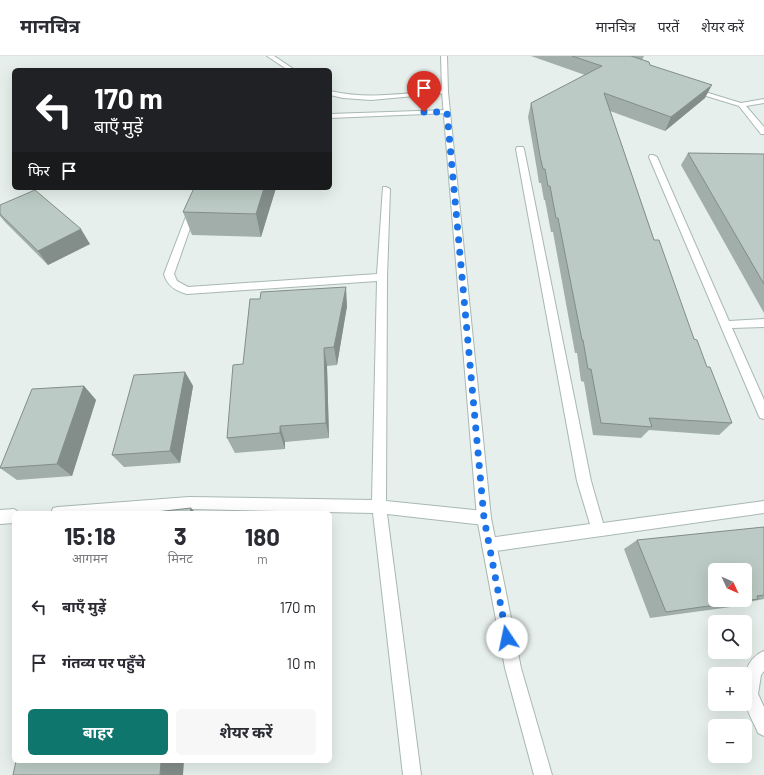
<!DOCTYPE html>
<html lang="hi">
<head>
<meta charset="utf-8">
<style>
	:root { --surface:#fff; --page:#f7f7f7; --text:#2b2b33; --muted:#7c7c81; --line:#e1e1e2; --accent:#0f766e }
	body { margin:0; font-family:Barlow,"Noto Sans Devanagari",sans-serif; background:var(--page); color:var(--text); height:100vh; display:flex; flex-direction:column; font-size:15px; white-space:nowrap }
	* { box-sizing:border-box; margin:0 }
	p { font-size:13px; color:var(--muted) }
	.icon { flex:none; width:22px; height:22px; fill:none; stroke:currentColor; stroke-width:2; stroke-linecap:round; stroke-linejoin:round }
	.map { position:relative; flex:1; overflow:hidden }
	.panel { position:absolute; left:12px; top:455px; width:320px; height:252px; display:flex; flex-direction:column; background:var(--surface); border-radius:6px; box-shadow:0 4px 16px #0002 }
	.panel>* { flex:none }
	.top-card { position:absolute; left:12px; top:12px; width:320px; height:122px; border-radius:6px; box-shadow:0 4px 16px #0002; background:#202124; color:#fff; overflow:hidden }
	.needle { width:26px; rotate:134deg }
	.fabs { position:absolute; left:708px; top:507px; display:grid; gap:8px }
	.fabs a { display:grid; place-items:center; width:44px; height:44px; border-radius:6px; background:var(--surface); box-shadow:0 4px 16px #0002; font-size:20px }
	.pin { position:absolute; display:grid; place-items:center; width:34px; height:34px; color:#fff; margin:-41px -17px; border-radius:50% 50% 50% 0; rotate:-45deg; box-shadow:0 0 4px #0007 }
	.pin .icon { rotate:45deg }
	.me { position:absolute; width:44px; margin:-22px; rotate:349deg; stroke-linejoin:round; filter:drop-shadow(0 0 3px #0008) }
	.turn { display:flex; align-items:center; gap:14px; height:84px; padding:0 16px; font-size:18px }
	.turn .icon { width:52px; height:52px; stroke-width:2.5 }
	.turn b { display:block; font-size:28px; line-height:34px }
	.then { display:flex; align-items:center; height:38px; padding:0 16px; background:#0003; gap:8px; font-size:15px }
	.eta { display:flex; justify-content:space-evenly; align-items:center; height:68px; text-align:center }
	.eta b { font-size:24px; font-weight:700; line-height:28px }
	.button { display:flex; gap:8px; margin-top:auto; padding:8px 16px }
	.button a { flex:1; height:46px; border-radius:6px; background:var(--accent); color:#fff; font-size:16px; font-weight:700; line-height:46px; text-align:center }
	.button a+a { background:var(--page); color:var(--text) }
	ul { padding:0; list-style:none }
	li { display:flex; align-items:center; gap:12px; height:56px; padding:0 16px }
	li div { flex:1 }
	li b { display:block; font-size:15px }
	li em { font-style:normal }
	header { display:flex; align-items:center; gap:24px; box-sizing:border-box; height:56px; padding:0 20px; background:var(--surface); border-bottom:1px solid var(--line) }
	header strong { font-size:19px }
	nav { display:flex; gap:22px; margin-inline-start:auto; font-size:14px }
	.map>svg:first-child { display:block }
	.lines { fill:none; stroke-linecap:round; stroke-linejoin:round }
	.service-casing { stroke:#a8b8b2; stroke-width:2 }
	.minor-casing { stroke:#a8b8b2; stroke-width:2 }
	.tertiary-casing { stroke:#a8b8b2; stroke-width:2 }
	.service { fill:#fff; fill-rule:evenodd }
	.minor { fill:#fff; fill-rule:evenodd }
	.tertiary { fill:#fff; fill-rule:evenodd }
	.wall { fill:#a1aea9 }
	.shaded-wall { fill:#838d89 }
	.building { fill:#bbcac4; stroke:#838d89; fill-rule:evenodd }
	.route { stroke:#1a73e8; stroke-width:7; stroke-dasharray:0 12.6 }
</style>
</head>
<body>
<header>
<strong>मानचित्र</strong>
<nav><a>मानचित्र</a><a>परतें</a><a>शेयर करें</a></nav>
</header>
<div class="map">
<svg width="764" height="719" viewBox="0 0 764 719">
	<rect width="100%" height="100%" fill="#e6efeb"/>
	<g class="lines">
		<g class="service-casing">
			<path id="service" d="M 267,0 L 274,0 L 295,14 L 288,14 Z
				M 445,34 L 448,36 L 447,37 L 371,44 L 343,42 L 330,39 L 330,35 C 368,44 407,37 445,34 Z
				M 447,54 L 449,55 L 449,57 L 330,62 L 330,58 Z"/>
		</g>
		<g class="minor-casing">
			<path id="minor" d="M 692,32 L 741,47 L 764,43 L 764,47 L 746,50 L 764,71 L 764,78 L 761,78 L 739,50 L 690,35 L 689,34 Z
				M 517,91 L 523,91 L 524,93 L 591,425 L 603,467 L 764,445 L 764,457 L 489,496 L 484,494 L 482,489 L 484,484 L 489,482 L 590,468 L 577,425 L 516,93 Z
				M 650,99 L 653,99 L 657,101 L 729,265 L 764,263 L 764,271 L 732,272 L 764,344 L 764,363 L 760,362 L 758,358 L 649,101 Z
				M 383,131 L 386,131 L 390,133 L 387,221 L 386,445 L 484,455 L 489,457 L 491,462 L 489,467 L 484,469 L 387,458 L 421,719 L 403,719 L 373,457 L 189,453 L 141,457 L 51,457 L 53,452 L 58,451 L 189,441 L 372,444 L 377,225 L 187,238 C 176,235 167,230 164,218 L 187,158 L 191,155 L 195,158 L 174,218 L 177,225 L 188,231 L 377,218 Z
				M 14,453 L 20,457 L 14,457 L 14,467 L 0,468 L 0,454 Z
				M 764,595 L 764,615 L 761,619 L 758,638 L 764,651 L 764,680 L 758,677 C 754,667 747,656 745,645 C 742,626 744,603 764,595 Z"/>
		</g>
		<g class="tertiary-casing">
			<path id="tertiary" d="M 441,0 L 447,0 L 448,36 L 491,462 L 521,612 L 552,719 L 534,719 L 505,612 L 477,462 L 442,36 Z"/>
		</g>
		<use href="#service" class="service"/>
		<use href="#minor" class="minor"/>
		<use href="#tertiary" class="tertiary"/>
	</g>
	<path class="wall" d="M 531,0 L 644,0 L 642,4 L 705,42 L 665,75 L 610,55 L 654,184 L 694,283 L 707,311 L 732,367 L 719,379 L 649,374 L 641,382 L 593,379 L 584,326 L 581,325 L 577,297 L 575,297 L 553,176 L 551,176 L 545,144 L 544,144 L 541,127 L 539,127 L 537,114 L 528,61 L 531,47 L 585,19 Z
		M 688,97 L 764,98 L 764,257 L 681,109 Z
		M 276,132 L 261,181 L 192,179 L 183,156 Z
		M 0,149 L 90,188 L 48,209 L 5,166 L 0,160 Z
		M 347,250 L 337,309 L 327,310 L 329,382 L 285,386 L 285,393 L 235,397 L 227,382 L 243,308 Z
		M 185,316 L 193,330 L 180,407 L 124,411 L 112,399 Z
		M 84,330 L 96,344 L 72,420 L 17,424 L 0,412 Z
		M 764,471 L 764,543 L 754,545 L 738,550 L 650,562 L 624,493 L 637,484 Z"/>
	<path class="shaded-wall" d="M 712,29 L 705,42 L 665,75 L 671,61 Z
		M 264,132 L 276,132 L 261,181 L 256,158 Z
		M 81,173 L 90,188 L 48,209 L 38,195 Z
		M 346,231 L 347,250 L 337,309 L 334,291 Z
		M 324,292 L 327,310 L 329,382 L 326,367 Z
		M 185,316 L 193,330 L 180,407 L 170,395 Z
		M 84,330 L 96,344 L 72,420 L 57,408 Z
		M 280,370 L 285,386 L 285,393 L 280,377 Z
		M 191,452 L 196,457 L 190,457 Z
		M 161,705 L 184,705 L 183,719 L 160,719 Z"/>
	<path class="building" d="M 572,0 L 631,0 L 649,6 L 650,9 L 712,29 L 671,61 L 604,37 L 654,184 L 659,184 L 694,283 L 697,284 L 707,311 L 710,311 L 732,367 L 649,362 L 652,371 L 601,367 L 591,313 L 588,313 L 583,284 L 582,284 L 558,162 L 556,162 L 550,130 L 548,130 L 545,113 L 543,113 L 540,100 L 531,47 L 602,10 Z
		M 688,97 L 764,98 L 764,228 Z
		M 194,132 L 264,132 L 256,158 L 183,156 Z
		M 35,134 L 81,173 L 38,195 L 0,158 L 0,149 Z
		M 346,231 L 334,291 L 324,292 L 326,367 L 280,370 L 280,377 L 227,382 L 233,309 L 243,308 L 250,243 L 260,243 L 261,236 Z
		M 185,316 L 170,395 L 112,399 L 134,319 Z
		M 84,330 L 57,408 L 0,412 L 32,333 Z
		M 191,452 L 190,457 L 147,457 Z
		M 764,471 L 764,539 L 757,540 L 758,543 L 666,556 L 637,484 ZM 715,514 L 745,514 L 745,544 L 715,544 Z
		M 16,705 L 161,705 L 160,719 L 13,719 Z"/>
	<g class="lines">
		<path class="route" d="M 424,56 L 447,56 L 484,462 L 507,582"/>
	</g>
</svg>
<div class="fabs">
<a><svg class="needle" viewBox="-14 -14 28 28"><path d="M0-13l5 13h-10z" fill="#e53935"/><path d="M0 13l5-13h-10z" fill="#7c7c81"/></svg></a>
<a><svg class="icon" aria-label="search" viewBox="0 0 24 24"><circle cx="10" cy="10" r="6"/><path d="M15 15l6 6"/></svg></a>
<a>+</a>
<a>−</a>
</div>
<div class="pin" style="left:424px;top:56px;background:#d93025"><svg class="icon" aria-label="arrive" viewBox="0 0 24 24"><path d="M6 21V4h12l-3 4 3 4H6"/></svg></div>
<svg class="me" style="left:507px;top:582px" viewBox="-20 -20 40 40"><circle r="19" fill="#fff"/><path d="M0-13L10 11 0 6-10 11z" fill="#1a73e8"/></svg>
<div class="top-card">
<div class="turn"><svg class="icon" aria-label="left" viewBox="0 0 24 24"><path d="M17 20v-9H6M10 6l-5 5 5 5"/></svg><div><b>170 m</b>बाएँ मुड़ें</div></div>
<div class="then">फिर<svg class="icon" aria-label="arrive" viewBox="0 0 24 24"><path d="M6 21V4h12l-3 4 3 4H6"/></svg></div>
</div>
<section class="panel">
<div class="eta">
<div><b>15:18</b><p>आगमन</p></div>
<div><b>3</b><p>मिनट</p></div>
<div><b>180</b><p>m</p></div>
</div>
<ul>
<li><svg class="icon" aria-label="left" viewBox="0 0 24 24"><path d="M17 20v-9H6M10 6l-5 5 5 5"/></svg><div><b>बाएँ मुड़ें</b></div><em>170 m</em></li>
<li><svg class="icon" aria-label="arrive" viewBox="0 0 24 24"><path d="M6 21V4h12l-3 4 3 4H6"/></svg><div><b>गंतव्य पर पहुँचे</b></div><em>10 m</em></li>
</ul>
<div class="button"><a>बाहर</a><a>शेयर करें</a></div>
</section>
</div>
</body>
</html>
